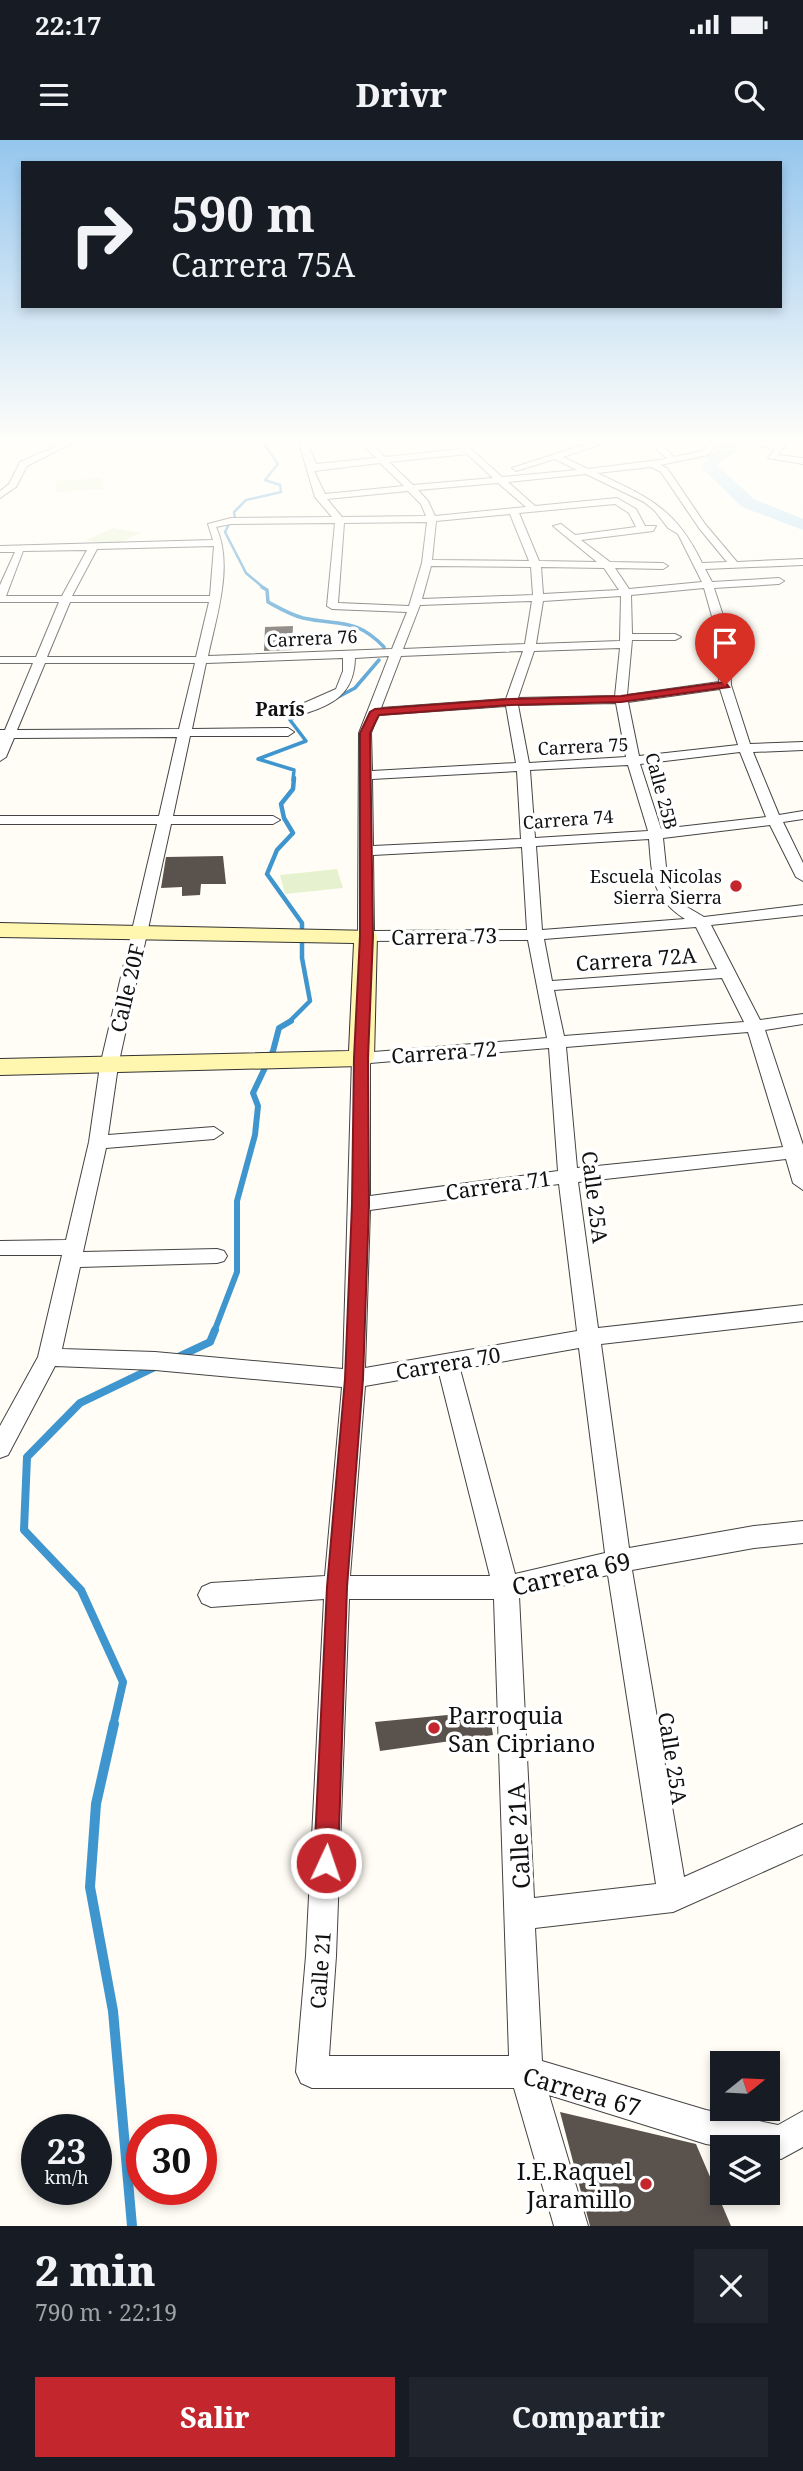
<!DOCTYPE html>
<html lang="es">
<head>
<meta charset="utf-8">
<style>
	:root { --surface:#171b24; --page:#20242c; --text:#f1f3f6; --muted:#9ea1a6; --accent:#c4262e }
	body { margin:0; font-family:"Noto Serif",serif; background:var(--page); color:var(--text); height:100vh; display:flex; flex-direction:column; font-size:26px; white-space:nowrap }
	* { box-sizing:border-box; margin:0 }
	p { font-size:23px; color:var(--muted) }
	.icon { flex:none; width:38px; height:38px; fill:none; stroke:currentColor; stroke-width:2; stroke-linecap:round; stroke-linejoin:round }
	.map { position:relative; height:2086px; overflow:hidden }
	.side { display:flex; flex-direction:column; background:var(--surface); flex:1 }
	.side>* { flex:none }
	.guide { position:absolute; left:21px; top:21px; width:761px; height:147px; border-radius:0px; box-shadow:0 4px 10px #0003; background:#171b24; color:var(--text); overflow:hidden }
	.needle { width:46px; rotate:72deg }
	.fabs { position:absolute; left:710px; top:1911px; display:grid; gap:14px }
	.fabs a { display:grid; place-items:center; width:70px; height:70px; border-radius:0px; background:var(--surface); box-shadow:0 4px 10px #0003; font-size:35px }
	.speed { position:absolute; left:21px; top:1974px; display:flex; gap:14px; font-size:35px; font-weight:700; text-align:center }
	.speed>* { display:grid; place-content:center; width:91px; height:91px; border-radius:50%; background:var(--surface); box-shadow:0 4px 10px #0003; line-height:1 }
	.speed small { font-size:18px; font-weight:400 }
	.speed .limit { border:10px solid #d22; background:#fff; color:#111 }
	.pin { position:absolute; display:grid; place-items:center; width:60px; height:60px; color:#fff; margin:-72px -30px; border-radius:50% 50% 50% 0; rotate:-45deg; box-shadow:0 0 7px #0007 }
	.pin .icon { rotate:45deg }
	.me { position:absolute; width:77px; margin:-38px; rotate:3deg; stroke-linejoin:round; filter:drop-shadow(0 0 5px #0008) }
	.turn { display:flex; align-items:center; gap:24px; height:147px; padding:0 35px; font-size:32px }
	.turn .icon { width:91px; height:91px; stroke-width:2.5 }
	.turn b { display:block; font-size:49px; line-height:60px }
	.round { display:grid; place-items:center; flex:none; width:74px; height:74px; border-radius:0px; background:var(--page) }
	.overview { display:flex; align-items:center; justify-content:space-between; height:119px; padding:0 35px }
	h1 { font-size:42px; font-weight:800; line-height:52px }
	.action { display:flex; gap:14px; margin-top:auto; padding:14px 35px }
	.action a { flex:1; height:80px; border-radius:0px; background:var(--accent); color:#fff; font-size:28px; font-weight:800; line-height:80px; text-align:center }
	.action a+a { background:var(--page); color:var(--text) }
	.status { display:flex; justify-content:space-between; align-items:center; height:49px; padding:0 35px; background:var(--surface); direction:ltr }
	.status svg { height:19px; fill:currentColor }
	header { display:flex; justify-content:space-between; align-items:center; height:91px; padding:0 35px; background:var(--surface); font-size:32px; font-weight:800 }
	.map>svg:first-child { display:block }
	.pitch { fill:#e6f2cf }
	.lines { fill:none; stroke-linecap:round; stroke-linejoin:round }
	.stream-far5 { stroke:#3f96cf; stroke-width:2.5 }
	.stream-far4 { stroke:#3f96cf; stroke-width:3.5 }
	.stream-far3 { stroke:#3f96cf; stroke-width:4.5 }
	.stream-far2 { stroke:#3f96cf; stroke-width:6 }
	.stream-far1 { stroke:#3f96cf; stroke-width:8 }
	.stream { stroke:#3f96cf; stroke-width:10 }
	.river { fill:#b9e0f7; fill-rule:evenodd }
	.building { fill:#5a524d }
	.street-casing { stroke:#444; stroke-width:2 }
	.secondary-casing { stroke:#333; stroke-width:2 }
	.street { fill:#fff; fill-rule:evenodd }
	.secondary { fill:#fff6b0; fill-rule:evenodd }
	.route { fill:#c4262e; stroke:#7f191e; stroke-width:2 }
	.poi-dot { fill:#c4262e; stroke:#fff; stroke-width:2.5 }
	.labels { text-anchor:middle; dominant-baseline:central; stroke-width:7; stroke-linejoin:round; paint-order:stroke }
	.far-street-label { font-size:18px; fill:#111; stroke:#fff }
	.far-poi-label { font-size:18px; fill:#111; stroke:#fff; text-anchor:end }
	.far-neighbourhood-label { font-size:19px; font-weight:bold; fill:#111; stroke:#fff }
	.street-label { font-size:21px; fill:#111; stroke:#fff }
	.near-street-label { font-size:24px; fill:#111; stroke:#fff }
	.near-poi-label { font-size:24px; fill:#111; stroke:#fff; text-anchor:start }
</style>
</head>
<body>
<div class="status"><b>22:17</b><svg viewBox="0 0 49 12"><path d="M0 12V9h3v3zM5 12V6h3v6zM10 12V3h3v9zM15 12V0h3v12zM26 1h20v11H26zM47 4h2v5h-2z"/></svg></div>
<header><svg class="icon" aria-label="menu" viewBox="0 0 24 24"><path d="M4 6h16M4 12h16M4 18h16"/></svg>Drivr<svg class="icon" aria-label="search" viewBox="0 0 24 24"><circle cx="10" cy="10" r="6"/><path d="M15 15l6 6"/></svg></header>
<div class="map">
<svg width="803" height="2086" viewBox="0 0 803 2086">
	<rect width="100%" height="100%" fill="#fffdf5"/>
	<path class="pitch" d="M 101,338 L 103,349 L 55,352 L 57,341 Z
		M 113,388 L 141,393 L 111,406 L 86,400 Z
		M 337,729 L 343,748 L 285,754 L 280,735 Z"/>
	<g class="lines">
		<path class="stream-far5" d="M 235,379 L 234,372 L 246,360 L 281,352 L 280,345 L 265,340 L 278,324 L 264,304 L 265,298
			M 229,384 L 225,392 L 246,433 L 265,449"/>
		<path class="stream-far4" d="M 262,447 L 267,450 L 268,462 C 279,468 291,475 303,478 C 339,486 355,477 384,507
			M 323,565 L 355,548 L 379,520
			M 293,640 L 294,630 L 258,619 L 306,601 L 290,580 L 299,573"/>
		<path class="stream-far3" d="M 288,883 L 310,861 L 302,818 L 302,783 L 267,734 L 277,710 L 293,693 L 284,678 L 281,664 L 293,649 L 294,638"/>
		<path class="stream-far2" d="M 214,1192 L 237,1132 L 237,1061 L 255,995 L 258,966 L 253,953 L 273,911 L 279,888 L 291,881"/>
		<path class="stream-far1" d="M 178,1217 L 210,1202 L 215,1190
			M 113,1586 L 123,1542 L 81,1450 L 24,1390 L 27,1317 L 80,1263 L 155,1227"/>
		<path class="stream" d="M 114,1584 L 96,1664 L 90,1747 L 113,1871 L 132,2086"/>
		<path class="river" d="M 710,298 L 728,298 L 738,305 L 738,311 L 721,321 L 718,326 L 754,359 L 803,379 L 803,390 L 742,367 L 704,330 L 702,327 L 709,315 L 722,308 Z"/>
	</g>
	<path class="building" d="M 293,486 L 292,510 L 264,511 L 265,487 Z
		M 223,716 L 226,744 L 201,744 L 200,755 L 182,756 L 182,747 L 161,748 L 166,717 Z
		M 489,1571 L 493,1595 L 380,1611 L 375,1582 Z
		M 560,1972 L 696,2004 L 731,2086 L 590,2086 Z"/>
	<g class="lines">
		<g class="street-casing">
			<path id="street" d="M 60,298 L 69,298 L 72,303 L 27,326 L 16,347 L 0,358 L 0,351 L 9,344 L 20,322 L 59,305 L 63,302 Z
				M 317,298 L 338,298 L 308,305 L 316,324 L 376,318 L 357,298 L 366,298 L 385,317 L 462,309 L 450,298 L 459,298 L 502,337 L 577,330 L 555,319 L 516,331 L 512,328 L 605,298 L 619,298 L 563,317 L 588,329 L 667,319 L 645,298 L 654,298 L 674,317 L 702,311 L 714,301 L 751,299 L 785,306 L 778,315 L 803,318 L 803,324 L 768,318 L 775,309 L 751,303 L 716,305 L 708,315 L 660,325 L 667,328 L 705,384 L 737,422 L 803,419 L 803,425 L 705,429 L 712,442 L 779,438 L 784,441 L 779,444 L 714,448 L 729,494 L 731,545 L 750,604 L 803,602 L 803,610 L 753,612 L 779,675 L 803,671 L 803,679 L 783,682 L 803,723 L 803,741 L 796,737 L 770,685 L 663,698 L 668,746 L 682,764 L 704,777 L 803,765 L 803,775 L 711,785 L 760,880 L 803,874 L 803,884 L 765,890 L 803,1005 L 803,1050 L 793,1043 L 786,1019 L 578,1042 L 598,1188 L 803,1165 L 803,1181 L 601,1204 L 629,1408 L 754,1386 L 803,1381 L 803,1403 L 754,1408 L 632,1430 L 684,1737 L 803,1684 L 803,1714 L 673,1772 L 535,1788 L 542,1921 L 706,1970 L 778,1985 L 803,1971 L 803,2007 L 781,2019 L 768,2016 L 768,2007 L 724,2007 L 706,2004 L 549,1955 L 588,2086 L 554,2086 L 514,1948 L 312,1948 L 301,1943 L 296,1932 L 306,1816 L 324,1459 L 211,1467 L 202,1463 L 198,1455 L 202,1447 L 211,1443 L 325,1436 L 342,1247 L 155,1230 L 55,1226 L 8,1315 L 0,1318 L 0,1286 L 38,1217 L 62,1115 L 0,1115 L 0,1101 L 66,1100 L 89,1002 L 100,926 L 157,684 L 0,684 L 0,676 L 159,676 L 177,597 L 14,598 L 6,617 L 0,621 L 0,590 L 5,590 L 33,523 L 0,523 L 0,517 L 36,517 L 59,462 L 0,462 L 0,445 L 15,412 L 0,412 L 0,406 L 213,400 L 208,384 L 231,378 L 332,377 L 315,357 L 299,303 ZM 467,314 L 493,338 L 413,345 L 389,322 ZM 380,323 L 404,346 L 325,354 L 314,331 ZM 651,327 L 661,332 L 699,388 L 727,422 L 702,423 C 676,369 650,358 597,333 ZM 586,334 L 644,362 L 655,371 L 668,388 L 678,394 L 702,442 L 629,449 L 615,428 L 663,429 L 668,426 L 663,423 L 610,422 L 581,400 L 653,391 L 656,386 L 645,386 L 636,369 L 617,358 L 535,366 L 508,342 ZM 498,343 L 526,367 L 435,376 L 428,361 L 418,350 ZM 408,351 L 421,364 L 426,376 L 342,377 L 327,359 ZM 615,364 L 629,373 L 636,387 L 575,395 L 561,384 L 553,386 L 597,422 L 539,421 L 519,373 ZM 510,374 L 529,421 L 432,420 L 436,381 ZM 427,382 L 422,423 L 409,466 L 338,463 L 344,383 ZM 335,383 L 327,466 L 332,469 L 407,472 L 392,509 L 208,516 C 216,477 234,425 216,387 L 231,384 ZM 214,406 L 210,456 L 72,456 L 97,409 ZM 87,410 L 62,456 L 6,456 L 23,411 ZM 431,426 L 531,427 L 533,455 L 422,459 ZM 541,427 L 604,428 L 619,450 L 543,454 ZM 704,448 L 717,494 L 719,542 L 627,555 L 632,500 L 675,500 L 681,497 L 675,494 L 632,494 L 631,455 ZM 621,456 L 620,501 L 536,504 L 543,461 ZM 532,461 L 525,504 L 403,509 L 420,465 ZM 70,462 L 209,462 L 196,517 L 47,517 ZM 620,508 L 615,556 L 518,558 L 534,511 ZM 523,511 L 506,559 L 381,568 L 401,516 ZM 389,516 L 359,593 L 358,796 L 366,801 L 528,800 L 547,898 L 361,913 L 352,918 L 343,1229 L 155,1212 L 62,1209 L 80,1127 L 217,1123 L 224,1121 L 227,1116 L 224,1111 L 217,1109 L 83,1112 L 106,1008 L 214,999 L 223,993 L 214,987 L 108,995 L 118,926 L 171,684 L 273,684 L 280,680 L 273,676 L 173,676 L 190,596 L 288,596 L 294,592 L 288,588 L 192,589 L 206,523 L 343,518 L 343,531 L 336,549 L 286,571 L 286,577 L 290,578 C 326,567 354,560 355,518 ZM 45,523 L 195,523 L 179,589 L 17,590 ZM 720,549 L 738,605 L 639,616 L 628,562 ZM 616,563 L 626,617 L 529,623 L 518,565 ZM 506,566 L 516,623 L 372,631 L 371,593 L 378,575 ZM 740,612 L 766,677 L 661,689 L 640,624 ZM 628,625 L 648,691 L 535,698 L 530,630 ZM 517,631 L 521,699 L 373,706 L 372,639 ZM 649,699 C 652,736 651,757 685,779 L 542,790 L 536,706 ZM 522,707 L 527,790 L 374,791 L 373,715 ZM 696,787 L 717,829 L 552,841 L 544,799 ZM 722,838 L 744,882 L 564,896 L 554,850 ZM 748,892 L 783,1007 L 577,1028 L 566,907 ZM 549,908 L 558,1031 L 370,1056 L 370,923 ZM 559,1044 L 577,1191 L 365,1228 L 370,1070 ZM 579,1208 L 605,1413 L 515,1434 L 460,1229 ZM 439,1233 L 490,1436 L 350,1436 L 365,1246 ZM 608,1435 L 656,1744 L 534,1758 L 519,1456 ZM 349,1459 L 494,1459 L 509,1916 L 329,1916 L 336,1816 Z
				M 526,298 L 536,298 L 537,300 L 533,302 Z"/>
		</g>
		<g class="secondary-casing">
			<path id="secondary" d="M 0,783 L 374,791 L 377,796 L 374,918 L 370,924 L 361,926 L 0,935 L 0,919 L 349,911 L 354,803 L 0,797 Z"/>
		</g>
		<use href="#street" class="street"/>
		<use href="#secondary" class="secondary"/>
	</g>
	<linearGradient id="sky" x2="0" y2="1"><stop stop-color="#95c6ee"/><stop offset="0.51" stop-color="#fffefa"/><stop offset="1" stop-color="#fffefa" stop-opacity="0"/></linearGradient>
	<rect width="803" height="590" fill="url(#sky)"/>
	<path class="route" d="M 725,542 L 729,547 L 621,562 L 511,565 L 379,575 L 370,593 L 373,796 L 368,918 L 369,1064 L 363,1239 L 347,1447 L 338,1723 L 334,1732 L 326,1735 L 317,1732 L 314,1723 L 327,1447 L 345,1239 L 352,1064 L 354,918 L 360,796 L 360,593 L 370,572 L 375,569 L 511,559 L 621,556 Z"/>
	<g class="poi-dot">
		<circle cx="736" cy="746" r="7"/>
		<circle cx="434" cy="1588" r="7"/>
		<circle cx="646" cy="2044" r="7"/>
	</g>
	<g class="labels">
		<g class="far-street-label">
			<text transform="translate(312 498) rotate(-3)">Carrera 76</text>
			<text transform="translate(583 606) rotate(-3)">Carrera 75</text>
			<text transform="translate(662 651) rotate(75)">Calle 25B</text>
			<text transform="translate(568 679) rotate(-4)">Carrera 74</text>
		</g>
		<g class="far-poi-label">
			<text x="722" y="736">Escuela Nicolas<tspan x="722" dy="21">Sierra Sierra</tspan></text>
		</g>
		<g class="far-neighbourhood-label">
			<text x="280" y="569">París</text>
		</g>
		<g class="street-label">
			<text transform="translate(444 796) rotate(-1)">Carrera 73</text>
			<text transform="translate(636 819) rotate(-4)">Carrera 72A</text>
			<text transform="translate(127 848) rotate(-77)">Calle 20F</text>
			<text transform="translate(444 912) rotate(-4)">Carrera 72</text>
			<text transform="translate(498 1045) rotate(-8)">Carrera 71</text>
			<text transform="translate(595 1057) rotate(83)">Calle 25A</text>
			<text transform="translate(448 1223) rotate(-10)">Carrera 70</text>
			<text transform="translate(673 1618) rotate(81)">Calle 25A</text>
			<text transform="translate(320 1830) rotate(-86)">Calle 21</text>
		</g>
		<g class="near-street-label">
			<text transform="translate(571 1433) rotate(-13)">Carrera 69</text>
			<text transform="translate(518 1696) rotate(-93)">Calle 21A</text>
			<text transform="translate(582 1951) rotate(16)">Carrera 67</text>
		</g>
		<g class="near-poi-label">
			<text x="448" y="1574">Parroquia<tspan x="448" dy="28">San Cipriano</tspan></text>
			<text x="632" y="2030" text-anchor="end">I.E.Raquel<tspan x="632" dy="28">Jaramillo</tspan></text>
		</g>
	</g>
</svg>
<div class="fabs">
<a><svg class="needle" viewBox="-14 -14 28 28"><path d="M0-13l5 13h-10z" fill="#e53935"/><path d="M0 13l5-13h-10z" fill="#9ea1a6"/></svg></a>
<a><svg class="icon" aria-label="layers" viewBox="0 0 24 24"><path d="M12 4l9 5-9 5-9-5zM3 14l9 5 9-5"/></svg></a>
</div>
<div class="speed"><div>23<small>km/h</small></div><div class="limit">30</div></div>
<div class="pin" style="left:725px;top:545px;background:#d93025"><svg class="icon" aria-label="arrive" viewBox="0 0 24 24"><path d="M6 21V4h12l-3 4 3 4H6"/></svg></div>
<svg class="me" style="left:326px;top:1723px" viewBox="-20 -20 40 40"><circle r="17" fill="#c4262e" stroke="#fff" stroke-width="3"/><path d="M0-11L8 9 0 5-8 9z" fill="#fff"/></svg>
<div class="guide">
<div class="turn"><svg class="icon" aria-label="right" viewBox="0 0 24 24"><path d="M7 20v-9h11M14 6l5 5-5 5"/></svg><div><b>590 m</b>Carrera 75A</div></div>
</div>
</div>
<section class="side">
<div class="overview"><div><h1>2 min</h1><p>790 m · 22:19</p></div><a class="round"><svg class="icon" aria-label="close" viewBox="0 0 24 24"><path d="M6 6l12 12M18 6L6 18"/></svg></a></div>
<div class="action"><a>Salir</a><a>Compartir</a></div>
</section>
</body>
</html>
